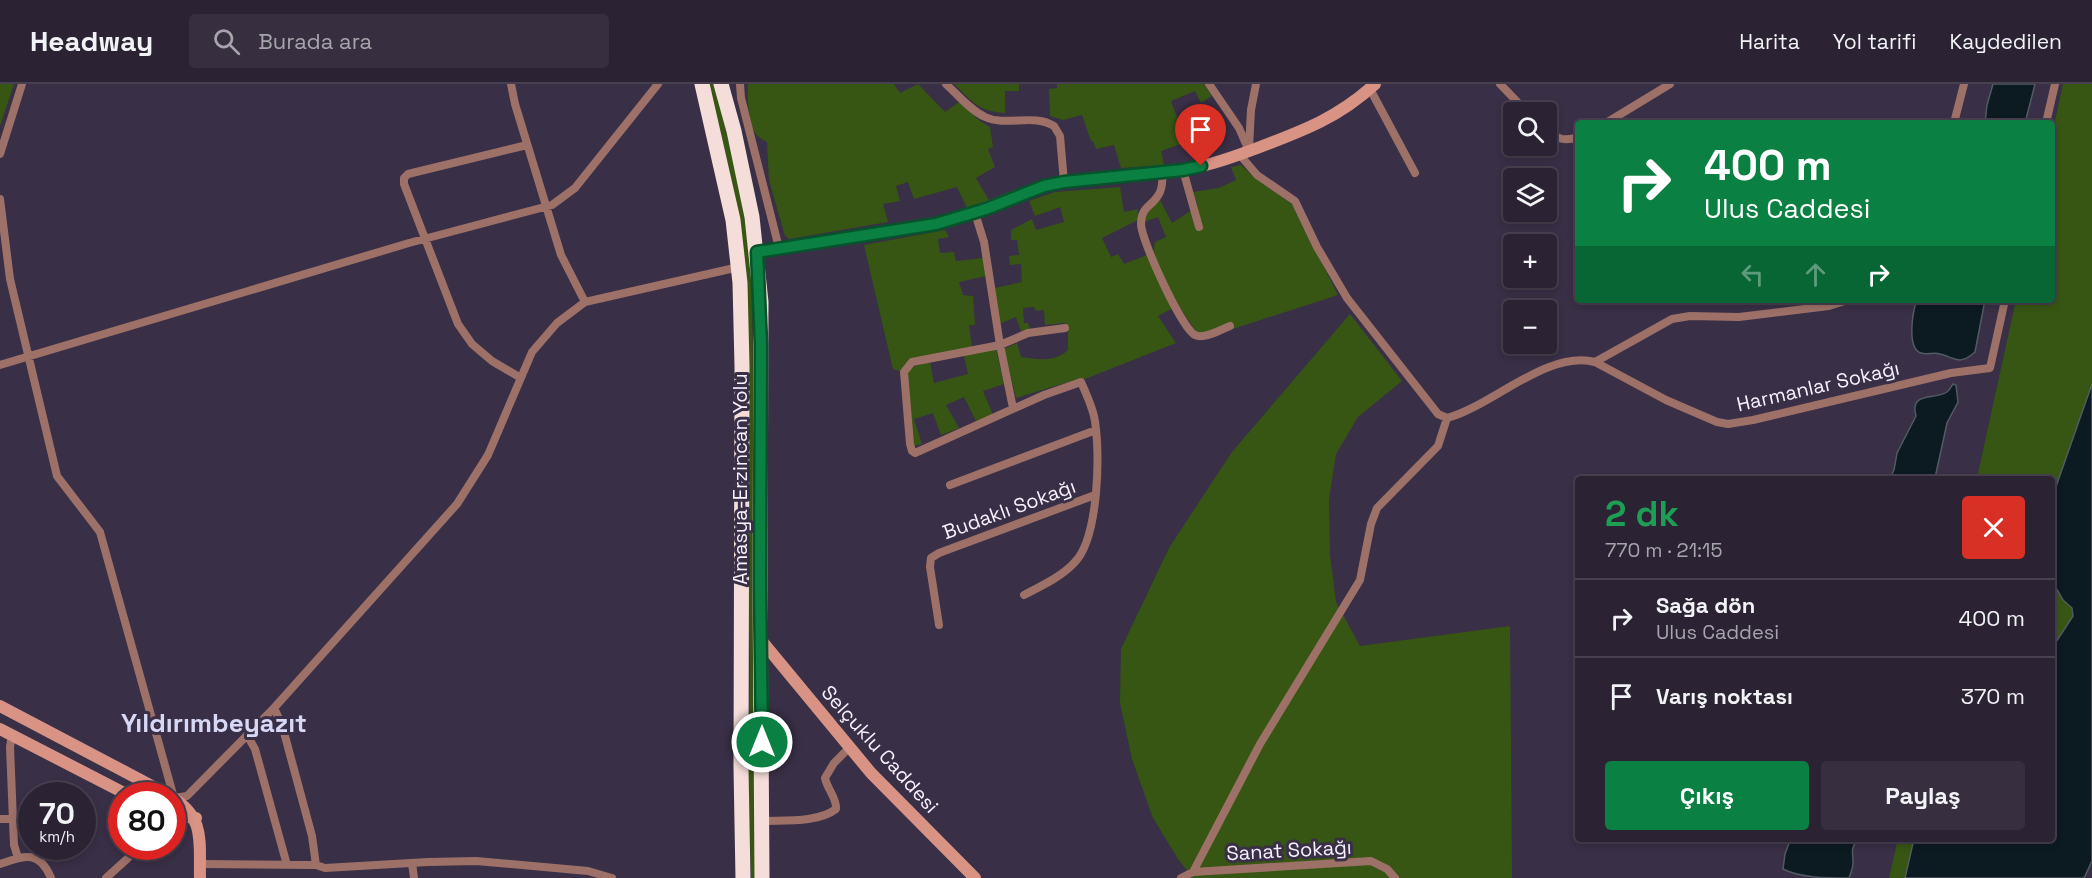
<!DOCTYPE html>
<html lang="tr">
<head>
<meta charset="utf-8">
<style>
	:root { --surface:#2b2334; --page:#372f40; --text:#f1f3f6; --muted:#a6a4ac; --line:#47404f; --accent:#0b8043 }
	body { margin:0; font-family:"Space Grotesk",sans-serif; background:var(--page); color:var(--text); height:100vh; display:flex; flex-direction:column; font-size:22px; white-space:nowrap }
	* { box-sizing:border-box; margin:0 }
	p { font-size:20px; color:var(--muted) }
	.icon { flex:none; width:33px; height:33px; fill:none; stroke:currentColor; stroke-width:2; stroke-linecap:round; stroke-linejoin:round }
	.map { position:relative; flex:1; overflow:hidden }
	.side { position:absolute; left:1575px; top:392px; width:480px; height:366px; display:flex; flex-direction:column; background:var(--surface); border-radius:6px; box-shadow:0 3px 9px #0003,0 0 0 2px var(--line) }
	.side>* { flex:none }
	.top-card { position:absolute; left:1575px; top:36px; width:480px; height:183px; border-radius:6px; box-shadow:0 3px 9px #0003,0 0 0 2px var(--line); background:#0b8043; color:#fff; overflow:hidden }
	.buttons { position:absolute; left:1503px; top:18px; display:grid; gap:12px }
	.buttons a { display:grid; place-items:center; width:54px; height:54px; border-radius:6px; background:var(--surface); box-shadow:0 3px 9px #0003,0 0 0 2px var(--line); font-size:30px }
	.speed { position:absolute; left:18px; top:698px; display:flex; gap:12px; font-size:30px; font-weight:700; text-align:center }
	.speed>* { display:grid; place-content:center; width:78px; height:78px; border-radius:50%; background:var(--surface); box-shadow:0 3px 9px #0003,0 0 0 2px var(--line); line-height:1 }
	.speed small { font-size:15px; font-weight:400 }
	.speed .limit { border:9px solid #d22; background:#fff; color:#111 }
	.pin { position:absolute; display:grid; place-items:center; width:51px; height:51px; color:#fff; margin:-62px -26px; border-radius:50% 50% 50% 0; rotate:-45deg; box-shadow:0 0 6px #0007 }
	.pin .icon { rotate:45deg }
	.me { position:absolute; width:66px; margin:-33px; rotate:0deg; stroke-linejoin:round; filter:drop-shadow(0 0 4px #0008) }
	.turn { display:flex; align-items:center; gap:21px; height:126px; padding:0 30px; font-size:27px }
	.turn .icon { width:78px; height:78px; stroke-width:2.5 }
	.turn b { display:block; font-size:42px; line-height:51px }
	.lanes { display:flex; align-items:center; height:57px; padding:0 30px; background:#0003; justify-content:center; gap:30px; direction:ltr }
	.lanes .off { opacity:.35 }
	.round { display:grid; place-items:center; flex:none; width:63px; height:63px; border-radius:6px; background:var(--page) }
	.head { display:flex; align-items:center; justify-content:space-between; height:102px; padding:0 30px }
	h1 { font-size:36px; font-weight:600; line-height:45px; color:#1e9e55 }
	.primary-button { display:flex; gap:12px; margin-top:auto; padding:12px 30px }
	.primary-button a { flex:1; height:69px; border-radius:6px; background:var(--accent); color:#fff; font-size:24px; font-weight:600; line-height:69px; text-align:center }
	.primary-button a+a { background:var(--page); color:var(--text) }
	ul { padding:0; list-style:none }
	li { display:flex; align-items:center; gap:18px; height:78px; padding:0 30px; border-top:2px solid var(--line) }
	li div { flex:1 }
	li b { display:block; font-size:22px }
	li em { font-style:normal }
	header { display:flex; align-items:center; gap:36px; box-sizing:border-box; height:84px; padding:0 30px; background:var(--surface); border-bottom:2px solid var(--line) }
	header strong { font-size:28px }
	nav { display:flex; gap:33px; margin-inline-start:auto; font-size:21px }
	.search { width:420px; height:54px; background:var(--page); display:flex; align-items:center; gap:15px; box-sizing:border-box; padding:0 21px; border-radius:6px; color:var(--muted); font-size:22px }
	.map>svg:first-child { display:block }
	.green { fill:#375613 }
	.water { fill:#0c1a22; stroke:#525b64; stroke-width:1.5 }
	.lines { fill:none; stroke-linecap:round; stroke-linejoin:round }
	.street { stroke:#9e7168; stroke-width:8 }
	.secondary { stroke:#d99385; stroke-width:12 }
	.highway { stroke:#f5ded9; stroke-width:15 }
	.route-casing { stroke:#07532c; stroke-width:15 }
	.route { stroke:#0b8043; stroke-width:10 }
	.labels { text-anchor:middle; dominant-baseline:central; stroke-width:6; stroke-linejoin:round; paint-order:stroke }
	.street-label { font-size:20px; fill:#f7f2fe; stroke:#392f46 }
	.district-label { font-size:26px; font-weight:bold; fill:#d6d8f5; stroke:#392f46 }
</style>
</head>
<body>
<header>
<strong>Headway</strong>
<div class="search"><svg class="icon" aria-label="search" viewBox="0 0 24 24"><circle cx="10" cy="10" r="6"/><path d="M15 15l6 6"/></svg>Burada ara</div>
<nav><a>Harita</a><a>Yol tarifi</a><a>Kaydedilen</a></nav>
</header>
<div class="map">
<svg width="2092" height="794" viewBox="0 0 2092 794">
	<rect width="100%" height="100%" fill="#392f46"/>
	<path class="green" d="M 0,0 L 14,0 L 0,42 Z
		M 709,0 L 714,0 L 716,5 C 731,67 747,129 752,194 L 756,592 L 754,682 L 756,794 L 751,794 L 748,685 L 750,580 L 748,500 L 748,237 L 745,179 L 734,106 Z
		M 748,0 L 894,0 L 900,9 L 918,0 L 945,28 L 959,18 L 980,37 L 990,43 L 993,63 L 988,65 L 995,83 L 976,94 L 990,118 L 967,124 L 957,103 L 914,115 L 908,98 L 896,102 L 900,117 L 883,120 L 888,138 L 789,155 L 785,152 L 769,96 L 767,58 C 763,56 758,53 755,49 C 748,36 747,14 748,0 Z
		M 954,0 L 1019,0 L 1019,7 L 1005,7 L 1005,29 C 977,27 973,18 954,0 Z
		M 1057,0 L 1204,0 L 1212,12 L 1201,19 L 1195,7 L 1171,17 L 1178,36 L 1194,32 L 1203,52 L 1161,67 L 1164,81 L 1121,84 L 1114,61 L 1096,65 L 1093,57 L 1091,57 L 1082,31 L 1063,36 L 1050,32 L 1049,5 L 1057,4 Z
		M 2063,0 L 2092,0 L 2092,300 L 2052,414 L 2052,394 L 1977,394 L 2016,216 L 2052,216 L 2052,51 Z
		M 1241,81 L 1255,94 L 1292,120 L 1338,211 L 1202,255 C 1189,238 1147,178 1155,158 L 1166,153 L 1158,133 L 1144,138 L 1149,125 L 1160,116 L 1172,139 L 1198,122 L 1193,108 L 1219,104 L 1236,96 L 1231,83 Z
		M 1120,103 L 1124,128 L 1138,125 L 1138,136 L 1102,154 L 1111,173 L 1118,170 L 1124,180 L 1147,171 L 1173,224 L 1158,232 L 1176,259 L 1085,295 L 1081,294 L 1016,314 L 1004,265 L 1017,259 L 1021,273 C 1038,275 1054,279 1068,266 L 1068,247 L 1065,239 L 1045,241 L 1044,226 L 1036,227 L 1034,223 L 1023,224 L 1024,239 L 1028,239 L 1030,245 L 1021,247 L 1016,233 L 999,240 L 995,204 L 1022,198 L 1021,180 L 1010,181 L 1009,172 L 1019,171 L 1017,156 L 1011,156 L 1011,146 L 1032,135 L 1036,146 L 1064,138 L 1060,123 L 1035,132 L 1029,117 L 1055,108 Z
		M 945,146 L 949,153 L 938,155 L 940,169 L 954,168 L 956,177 L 983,174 L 986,192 L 959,198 L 963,211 L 973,212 L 975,241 L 969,241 L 972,264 L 906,280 L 900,287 L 893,285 L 864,161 Z
		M 1350,230 L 1402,297 L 1358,333 L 1336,370 L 1329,416 L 1330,471 L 1336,518 L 1360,562 L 1510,542 L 1512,794 L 1193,794 L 1178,775 L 1153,734 L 1132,675 L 1120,619 L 1121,565 L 1169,464 L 1232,368 Z
		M 996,265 L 1004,300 L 983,307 L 993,331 L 976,337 L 964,313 L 946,321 L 959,344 L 941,351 L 933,329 L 914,335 L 922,360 L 913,362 L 907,288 L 915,282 L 930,278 L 934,299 L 968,290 L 964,272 Z
		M 2052,497 L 2063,516 L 2072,524 L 2073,532 L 2052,564 Z
		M 1898,755 L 1914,755 L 1905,794 L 1889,794 Z"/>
	<path class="water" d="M 1993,0 L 2035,0 L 2025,39 L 1985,39 L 1987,21 Z
		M 1917,216 L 1985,216 L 1975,268 C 1959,282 1956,274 1940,270 C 1934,268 1927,271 1921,269 C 1906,264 1913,226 1917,216 Z
		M 1953,300 L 1956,301 L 1958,318 L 1947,339 L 1935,394 L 1890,394 L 1894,386 L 1897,369 L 1916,332 C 1909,307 1936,316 1947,308 C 1950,306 1951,303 1953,300 Z
		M 2092,300 L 2092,777 L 2084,794 L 1905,794 L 1914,755 L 2052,754 L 2052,564 L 2073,532 L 2072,524 L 2063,516 L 2052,497 L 2052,414 Z
		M 1791,754 L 1858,755 C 1850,766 1853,766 1853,779 C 1853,783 1851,789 1849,794 C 1828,794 1800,794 1783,785 L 1785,770 Z"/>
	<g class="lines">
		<path class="street" d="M 511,0 L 515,20 L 561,171 L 585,218
			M 740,0 L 741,14 L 779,164
			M 946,0 C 958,11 970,26 985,33 C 1006,43 1034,29 1054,42 L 1060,52 L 1064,98
			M 1209,0 L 1239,44 L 1249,67
			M 1500,0 L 1527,28
			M 1370,5 L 1415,89
			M 1606,39 L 1670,0
			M 1954,39 L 1964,0
			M 2046,39 L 2055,0
			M 1546,46 C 1558,55 1564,58 1578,53
			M 1249,64 L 1251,26 L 1256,0
			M 0,70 L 22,0
			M 1239,70 L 1257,91 L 1295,117 L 1317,163 L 1347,214 L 1438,330 L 1447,334 C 1492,322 1547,266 1595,278 L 1666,316 L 1717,338 L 1728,340 L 1753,336 L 1951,289 L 1990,284 L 2005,216
			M 1183,86 L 1199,143
			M 1163,88 C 1162,95 1163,104 1159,110 C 1152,123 1141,122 1141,140 C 1141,156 1182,245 1195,251 C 1204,256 1222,245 1230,242
			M 0,115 L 10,195 L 57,392 L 100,448 L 174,714 L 187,712 L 274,624 L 457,420 L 488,371 L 532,268 L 557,239 L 585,218 L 739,183
			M 975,129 L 984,158 L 1000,261 L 1013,324
			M 1595,278 L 1672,235 L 1690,232 L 1739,233 L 1829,222 L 1848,216
			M 0,281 L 409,159 L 552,121 L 575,104 L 658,0
			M 521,294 L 492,277 L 472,260 L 458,240 L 404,100 L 404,94 L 408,90 L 527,61
			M 950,401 L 1096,346
			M 1024,511 C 1041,502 1061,493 1074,479 C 1099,455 1101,365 1094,332 C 1091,320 1086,309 1081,298 L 1044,311 L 915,369 L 912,367 L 910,360 L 904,288 L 912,278 L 1000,261 L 1028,249 L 1065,244
			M 939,541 L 930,483 L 931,474 L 939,469 L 1095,411
			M 274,624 L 282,641 L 312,752 L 316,781
			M 12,651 L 10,663 L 14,761 L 18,774
			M 247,651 L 255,665 L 287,781
			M 0,735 L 13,735
			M 762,737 C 784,736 818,739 836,725 C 837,714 827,705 825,694 L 834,679 L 849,664
			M 412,779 L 414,794
			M 0,780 C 24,772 39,765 51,794
			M 200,780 L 316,781 L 325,784 L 428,778 L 476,777 L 588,787 L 612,794
			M 1193,788 L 1260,660 L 1360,496 L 1371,440 L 1377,424 L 1438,362 L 1447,334
			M 106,794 L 127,775 L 139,762
			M 1181,794 L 1193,788 L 1371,777 L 1387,785 L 1395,794"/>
		<path class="secondary" d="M 757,168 C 816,156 877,153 936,140 C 979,130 1018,107 1061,99 C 1100,91 1143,92 1182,86 C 1209,82 1236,72 1260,63 C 1305,46 1339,33 1375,0
			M 761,556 L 871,689 L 975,794
			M 0,622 L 169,711
			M 0,645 L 128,711
			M 172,713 C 206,735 199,758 200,794
			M 172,731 L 196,734"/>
		<path class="highway" d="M 702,0 L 733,136 L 740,199 L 742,282 L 741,684 L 743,794
			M 721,0 L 734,47 L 752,133 L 761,218 L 760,499 L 762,794"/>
	</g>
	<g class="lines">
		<g class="route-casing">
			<path id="route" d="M 762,658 L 760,499 L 761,260 L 757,168 L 936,140 L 986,125 L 1044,102 L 1064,98 L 1183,86 L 1201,82"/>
		</g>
		<use href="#route" class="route"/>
	</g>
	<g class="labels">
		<g class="street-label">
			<text transform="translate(1818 302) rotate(-13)">Harmanlar Sokağı</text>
			<text transform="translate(740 395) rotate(-90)">Amasya-Erzincan Yolu</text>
			<text transform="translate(1009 425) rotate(-20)">Budaklı Sokağı</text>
			<text transform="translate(880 665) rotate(48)">Selçuklu Caddesi</text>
			<text transform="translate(1289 766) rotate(-3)">Sanat Sokağı</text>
		</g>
		<g class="district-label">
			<text x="214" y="639">Yıldırımbeyazıt</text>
		</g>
	</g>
</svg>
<div class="buttons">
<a><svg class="icon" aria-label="search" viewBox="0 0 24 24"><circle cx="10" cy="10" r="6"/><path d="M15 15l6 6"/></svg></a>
<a><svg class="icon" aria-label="layers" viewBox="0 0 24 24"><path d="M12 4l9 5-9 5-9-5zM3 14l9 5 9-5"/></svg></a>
<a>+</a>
<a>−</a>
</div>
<div class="speed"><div>70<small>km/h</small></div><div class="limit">80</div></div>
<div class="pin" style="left:1201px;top:82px;background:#d93025"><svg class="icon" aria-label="arrive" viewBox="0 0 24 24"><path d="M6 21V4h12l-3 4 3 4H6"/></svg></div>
<svg class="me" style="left:762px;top:658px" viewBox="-20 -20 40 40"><circle r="17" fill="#0b8043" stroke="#fff" stroke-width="3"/><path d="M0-11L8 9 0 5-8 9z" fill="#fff"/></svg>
<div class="top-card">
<div class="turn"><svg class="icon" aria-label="right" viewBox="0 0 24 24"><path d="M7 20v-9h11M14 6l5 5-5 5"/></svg><div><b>400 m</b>Ulus Caddesi</div></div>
<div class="lanes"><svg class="icon off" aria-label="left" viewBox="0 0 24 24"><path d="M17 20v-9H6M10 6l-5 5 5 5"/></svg><svg class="icon off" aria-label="ahead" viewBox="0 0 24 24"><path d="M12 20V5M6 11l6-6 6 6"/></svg><svg class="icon" aria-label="right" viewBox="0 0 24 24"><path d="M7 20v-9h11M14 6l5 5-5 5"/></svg></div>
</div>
<section class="side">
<div class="head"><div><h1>2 dk</h1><p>770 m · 21:15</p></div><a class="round" style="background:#d93025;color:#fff"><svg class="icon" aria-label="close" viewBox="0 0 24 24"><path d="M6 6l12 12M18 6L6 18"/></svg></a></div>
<ul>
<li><svg class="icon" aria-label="right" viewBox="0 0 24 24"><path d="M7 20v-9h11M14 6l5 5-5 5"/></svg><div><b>Sağa dön</b><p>Ulus Caddesi</p></div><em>400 m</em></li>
<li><svg class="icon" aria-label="arrive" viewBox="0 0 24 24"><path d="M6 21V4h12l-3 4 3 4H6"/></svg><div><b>Varış noktası</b></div><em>370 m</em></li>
</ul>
<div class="primary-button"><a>Çıkış</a><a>Paylaş</a></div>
</section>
</div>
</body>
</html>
